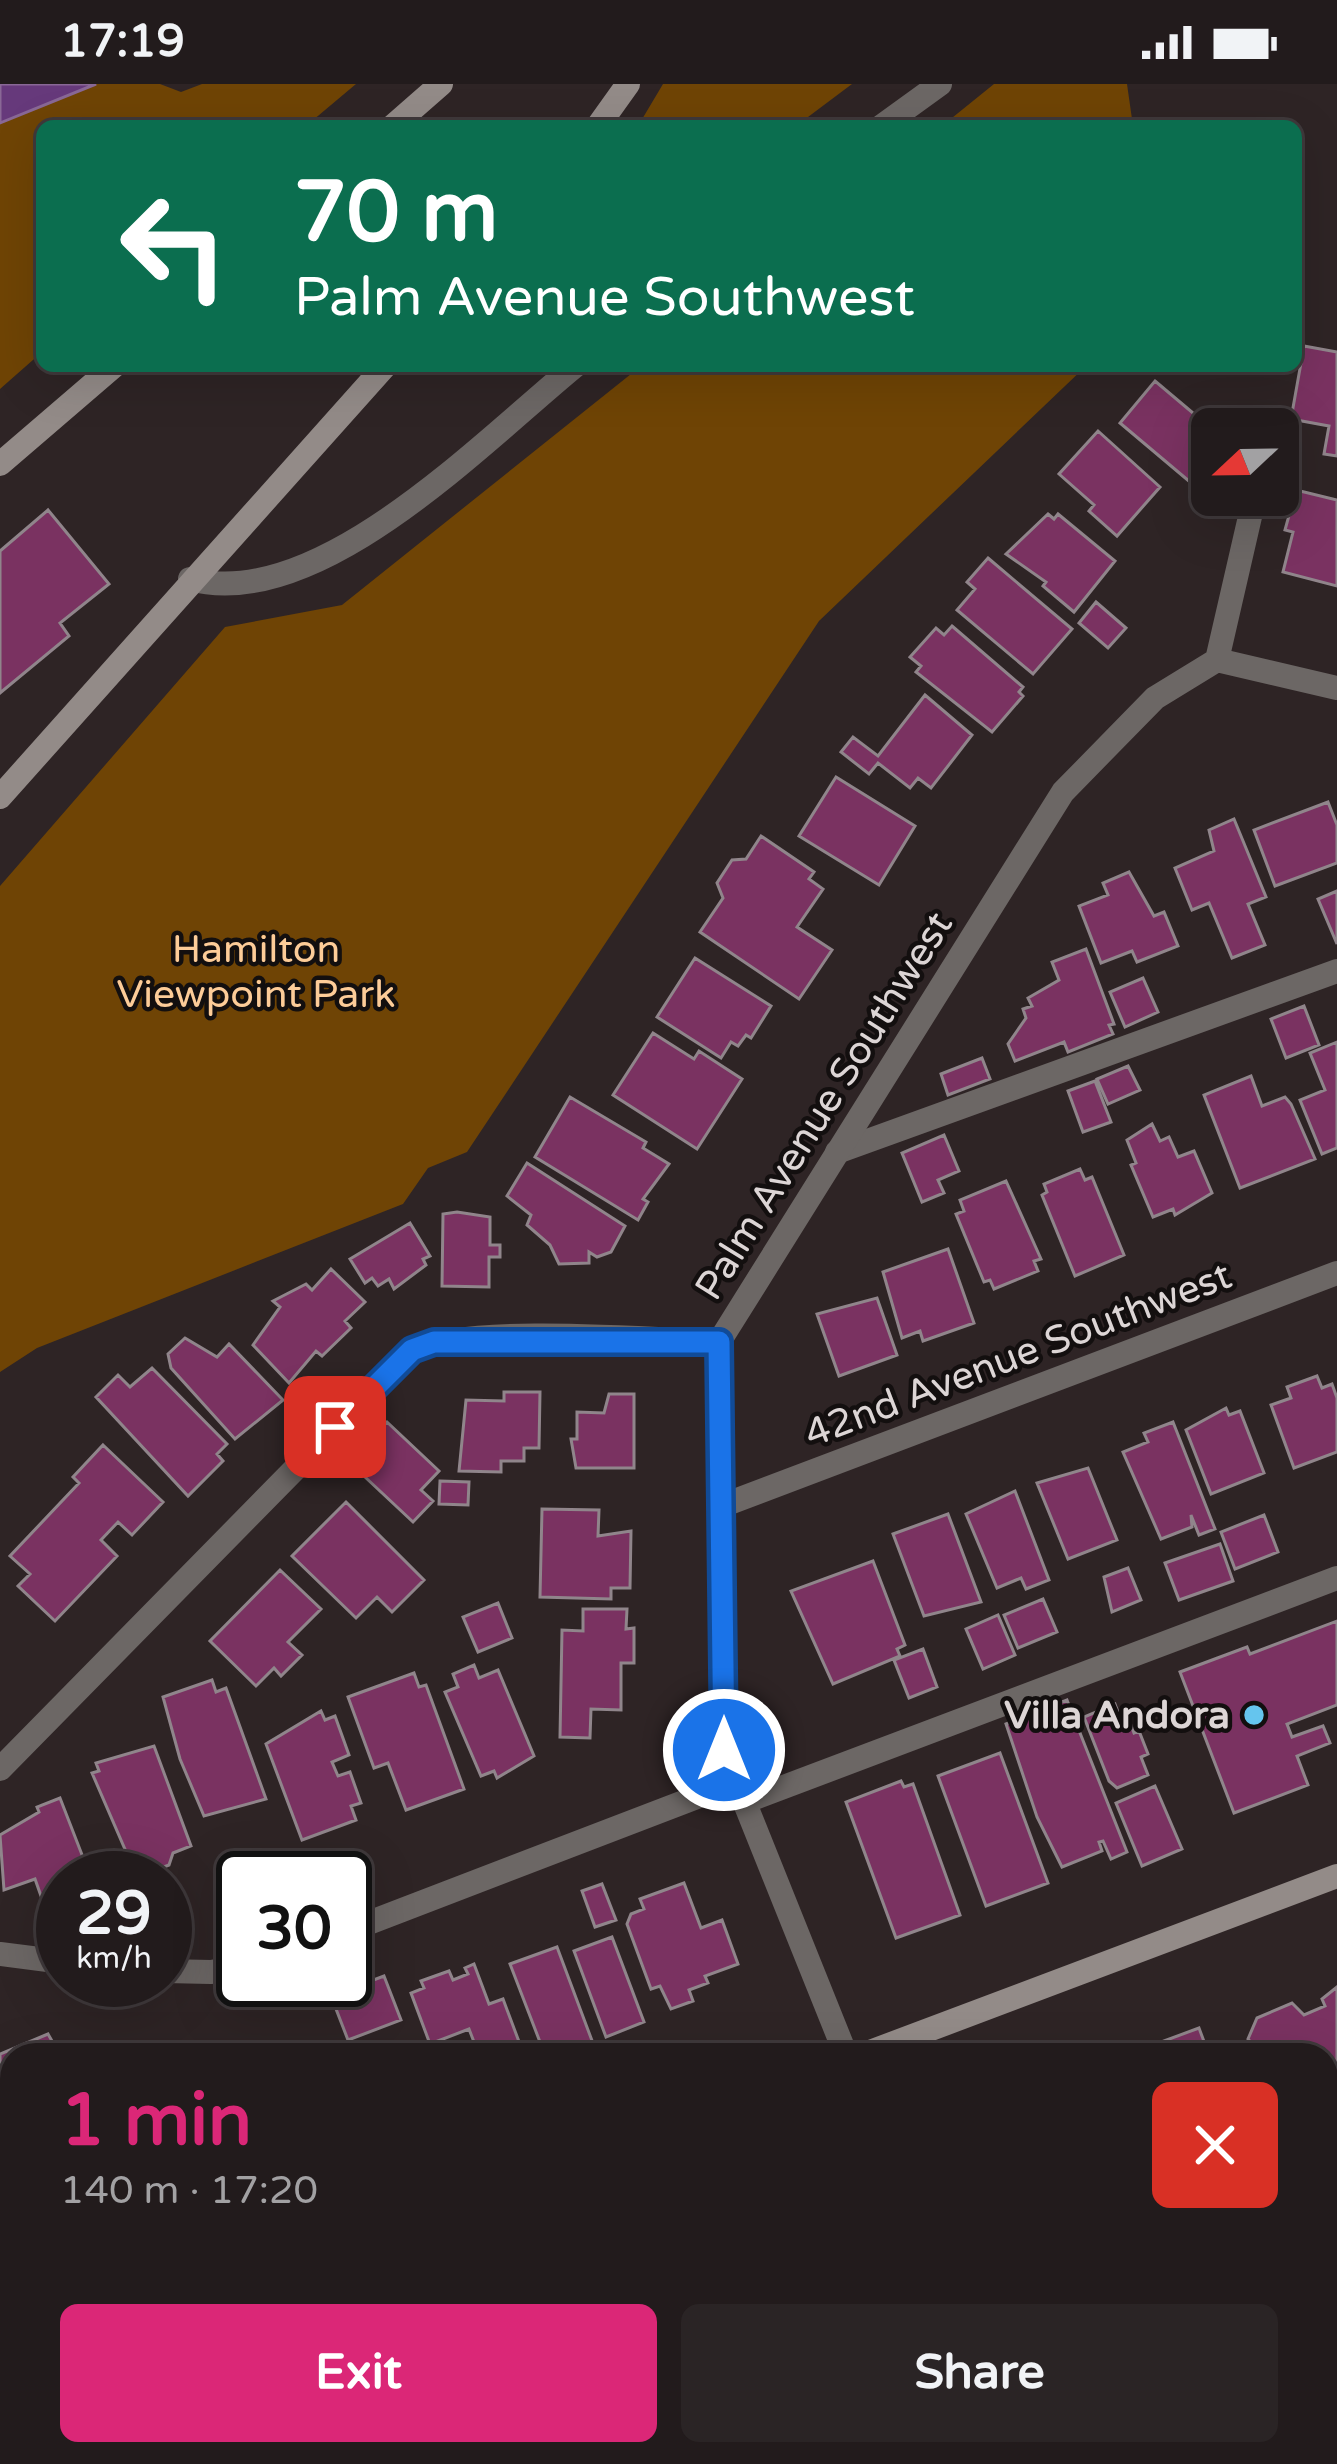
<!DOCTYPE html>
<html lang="en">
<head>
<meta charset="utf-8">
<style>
	:root { --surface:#221b1c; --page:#2a2425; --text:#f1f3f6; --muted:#a2a1a3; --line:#3f393b; --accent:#db2777 }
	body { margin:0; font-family:"Varela Round",sans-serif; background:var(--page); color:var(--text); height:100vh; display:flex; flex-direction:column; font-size:45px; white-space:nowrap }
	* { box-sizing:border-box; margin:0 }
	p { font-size:39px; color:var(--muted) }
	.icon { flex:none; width:66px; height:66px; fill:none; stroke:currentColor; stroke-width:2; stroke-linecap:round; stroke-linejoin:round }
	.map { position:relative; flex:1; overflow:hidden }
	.details { position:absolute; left:0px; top:1959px; width:1338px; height:423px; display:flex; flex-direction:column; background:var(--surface); border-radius:36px 36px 0 0; box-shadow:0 12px 48px #0002,0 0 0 3px var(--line) }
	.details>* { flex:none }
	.banner { position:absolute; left:36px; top:36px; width:1266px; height:252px; border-radius:18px; box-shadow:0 12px 48px #0002,0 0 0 3px var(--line); background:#0b6e4f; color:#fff; overflow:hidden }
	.needle { width:78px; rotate:248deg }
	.buttons { position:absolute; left:1191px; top:324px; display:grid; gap:24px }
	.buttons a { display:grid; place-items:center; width:108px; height:108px; border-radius:18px; background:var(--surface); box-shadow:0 12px 48px #0002,0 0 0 3px var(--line); font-size:60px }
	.speed { position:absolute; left:36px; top:1767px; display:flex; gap:24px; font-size:60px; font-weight:700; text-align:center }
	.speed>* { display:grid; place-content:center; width:156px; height:156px; border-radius:50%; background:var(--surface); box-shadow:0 12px 48px #0002,0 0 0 3px var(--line); line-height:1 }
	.speed small { font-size:30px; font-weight:400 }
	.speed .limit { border:6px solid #111; border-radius:18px; background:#fff; color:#111 }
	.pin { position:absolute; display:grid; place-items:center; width:102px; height:102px; color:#fff; margin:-51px; border-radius:24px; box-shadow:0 6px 18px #0006 }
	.me { position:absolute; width:132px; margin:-66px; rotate:0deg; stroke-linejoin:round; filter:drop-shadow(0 0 9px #0008) }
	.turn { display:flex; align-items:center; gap:42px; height:252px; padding:0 60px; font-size:54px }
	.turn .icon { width:156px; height:156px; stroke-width:2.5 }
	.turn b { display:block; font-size:84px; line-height:102px }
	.round { display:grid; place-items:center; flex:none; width:126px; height:126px; border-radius:18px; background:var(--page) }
	.head { display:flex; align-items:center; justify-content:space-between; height:204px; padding:0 60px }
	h1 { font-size:72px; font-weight:800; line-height:90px; color:var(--accent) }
	.primary-button { display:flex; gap:24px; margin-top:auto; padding:24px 60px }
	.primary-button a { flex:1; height:138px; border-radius:18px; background:var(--accent); color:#fff; font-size:48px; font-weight:800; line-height:138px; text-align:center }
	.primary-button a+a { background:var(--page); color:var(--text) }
	.status { display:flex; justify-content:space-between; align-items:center; height:84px; padding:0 60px; background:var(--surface); direction:ltr }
	.status svg { height:33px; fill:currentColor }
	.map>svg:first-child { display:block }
	.green { fill:#6f4405 }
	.water { fill:#66397b; stroke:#896896; stroke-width:3 }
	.building { fill:#7a3261; stroke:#90858b; stroke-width:3 }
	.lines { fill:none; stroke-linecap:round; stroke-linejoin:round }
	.service { stroke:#6c6765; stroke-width:24 }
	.minor { stroke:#6c6765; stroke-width:24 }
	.secondary { stroke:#938b88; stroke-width:24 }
	.route-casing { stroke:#114b97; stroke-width:30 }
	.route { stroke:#1a73e8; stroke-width:21 }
	.poi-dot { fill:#65c5ee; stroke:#130f0f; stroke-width:4.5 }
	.labels { text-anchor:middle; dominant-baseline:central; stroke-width:9; stroke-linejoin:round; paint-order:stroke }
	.park-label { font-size:39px; fill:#fdcc98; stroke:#130f0f }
	.street-label { font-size:39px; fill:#dcd5d5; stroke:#130f0f }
	.poi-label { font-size:39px; font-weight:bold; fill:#dcd5d5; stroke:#130f0f; text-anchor:end }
</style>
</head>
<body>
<div class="status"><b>17:19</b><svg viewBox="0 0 49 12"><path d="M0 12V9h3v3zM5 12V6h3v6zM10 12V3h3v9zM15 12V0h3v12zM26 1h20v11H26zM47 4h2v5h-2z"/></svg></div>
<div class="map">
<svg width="1337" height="2380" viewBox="0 0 1337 2380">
	<rect width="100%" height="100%" fill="#2e2425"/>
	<path class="green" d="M 96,0 L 160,0 L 181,8 L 202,0 L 356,0 L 306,42 L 42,42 L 42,268 L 0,305 L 0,39 Z
		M 663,0 L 852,0 L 796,42 L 638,42 Z
		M 994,0 L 1127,0 L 1133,42 L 942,42 Z
		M 641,282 L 1086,282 L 819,537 L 467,1068 L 428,1084 L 403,1120 L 37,1264 L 0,1288 L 0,802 L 225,543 L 342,521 Z"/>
	<path class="water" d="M 0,0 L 96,0 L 0,39 Z"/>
	<path class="building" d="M 1304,262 L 1337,268 L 1337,372 L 1324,370 L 1329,342 L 1291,335 Z
		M 1155,297 L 1212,345 L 1204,355 L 1212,362 L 1215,419 L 1120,339 Z
		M 1098,347 L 1160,403 L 1117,452 L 1089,427 L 1094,421 L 1059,390 Z
		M 1296,406 L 1337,416 L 1337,502 L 1283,488 L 1293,448 L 1285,446 Z
		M 48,426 L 109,500 L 60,539 L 69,552 L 0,609 L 0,467 Z
		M 1048,430 L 1054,435 L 1058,430 L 1115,477 L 1074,528 L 1043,502 L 1046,498 L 1006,470 Z
		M 988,474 L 1072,545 L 1033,590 L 957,526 L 975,505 L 967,498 Z
		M 1096,518 L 1126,544 L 1108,564 L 1079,539 Z
		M 952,542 L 1023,603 L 1019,608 L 1023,612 L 992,648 L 916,588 L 921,582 L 910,573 L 936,544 L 944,551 Z
		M 925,611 L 972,651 L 931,704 L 918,694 L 910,704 L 878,679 L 869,690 L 841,668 L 853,653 L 878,672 Z
		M 836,693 L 915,742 L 879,801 L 799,752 Z
		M 1328,718 L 1337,741 L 1337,779 L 1275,802 L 1254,746 Z
		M 1234,735 L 1266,813 L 1248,820 L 1265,861 L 1232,874 L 1209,819 L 1192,826 L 1175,784 L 1214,767 L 1209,746 Z
		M 761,752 L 814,788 L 809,795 L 823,805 L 797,843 L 832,866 L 799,915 L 700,848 L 723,814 L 717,799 L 732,776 L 746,775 Z
		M 1129,788 L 1154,832 L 1164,828 L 1178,862 L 1137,878 L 1132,867 L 1101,879 L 1079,822 L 1108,811 L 1103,799 Z
		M 1337,807 L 1337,860 L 1318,815 Z
		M 1086,865 L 1114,940 L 1109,941 L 1113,950 L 1068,968 L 1064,958 L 1015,977 L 1008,960 L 1026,934 L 1023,925 L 1032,922 L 1028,914 L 1059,896 L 1052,878 Z
		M 695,874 L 771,922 L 751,954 L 746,951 L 738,962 L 731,958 L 721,974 L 657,933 Z
		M 1143,894 L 1158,928 L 1125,943 L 1110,908 Z
		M 1304,922 L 1319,961 L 1286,974 L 1271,935 Z
		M 653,949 L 694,975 L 699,967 L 742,995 L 697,1065 L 613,1011 Z
		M 1337,958 L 1337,1064 L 1322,1070 L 1300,1016 L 1325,1006 L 1310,969 Z
		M 982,974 L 990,995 L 948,1011 L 941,990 Z
		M 1128,982 L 1140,1006 L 1108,1020 L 1097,995 Z
		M 1251,992 L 1262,1022 L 1285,1013 L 1291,1020 L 1315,1075 L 1240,1104 L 1204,1011 Z
		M 1095,997 L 1111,1038 L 1083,1048 L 1068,1007 Z
		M 570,1013 L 646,1058 L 643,1064 L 669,1080 L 643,1115 L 648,1118 L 638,1136 L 535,1073 Z
		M 1152,1040 L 1160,1057 L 1169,1053 L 1178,1073 L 1194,1067 L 1212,1109 L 1175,1131 L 1173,1125 L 1153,1133 L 1131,1081 L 1136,1079 L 1127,1056 Z
		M 944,1051 L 959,1087 L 938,1096 L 944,1109 L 922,1118 L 902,1069 Z
		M 527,1079 L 625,1142 L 611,1168 L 597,1173 L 589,1168 L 589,1179 L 559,1180 L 550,1161 L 527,1141 L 531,1131 L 507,1112 Z
		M 1080,1085 L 1085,1096 L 1092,1093 L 1124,1171 L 1075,1192 L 1042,1111 L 1047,1108 L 1044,1100 Z
		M 1006,1097 L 1041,1175 L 1034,1177 L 1038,1187 L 994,1205 L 990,1196 L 984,1198 L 956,1130 L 964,1127 L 960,1116 Z
		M 457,1128 L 490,1133 L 490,1161 L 500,1161 L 500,1173 L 489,1173 L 489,1203 L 442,1202 L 443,1130 Z
		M 410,1139 L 430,1172 L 423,1175 L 426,1181 L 394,1205 L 389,1195 L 378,1202 L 372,1194 L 365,1199 L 350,1175 Z
		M 948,1165 L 974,1239 L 923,1257 L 920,1247 L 902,1254 L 883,1188 Z
		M 331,1185 L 365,1218 L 345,1237 L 351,1244 L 322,1272 L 316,1267 L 289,1299 L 253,1261 L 280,1223 L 273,1217 L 306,1200 L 312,1206 Z
		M 877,1214 L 897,1271 L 839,1292 L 817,1230 Z
		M 185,1254 L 217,1273 L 229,1260 L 283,1316 L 235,1355 L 171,1284 L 168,1270 Z
		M 152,1284 L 227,1360 L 217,1370 L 223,1377 L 188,1412 L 96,1313 L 118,1291 L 130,1303 Z
		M 1317,1292 L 1322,1304 L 1332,1300 L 1337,1314 L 1337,1368 L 1294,1384 L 1271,1321 L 1291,1314 L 1287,1303 Z
		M 504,1308 L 540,1308 L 539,1364 L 524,1364 L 524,1377 L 501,1377 L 501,1388 L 459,1387 L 466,1316 L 504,1317 Z
		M 609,1310 L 634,1310 L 634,1384 L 576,1384 L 571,1355 L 577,1355 L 577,1328 L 604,1329 Z
		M 1226,1324 L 1229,1331 L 1240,1327 L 1264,1389 L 1211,1410 L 1186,1346 Z
		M 387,1338 L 439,1387 L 421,1406 L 433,1417 L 413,1438 L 349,1378 Z
		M 1173,1338 L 1215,1445 L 1199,1451 L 1191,1431 L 1192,1443 L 1161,1455 L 1123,1368 L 1148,1358 L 1144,1349 Z
		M 103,1361 L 163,1418 L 132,1451 L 118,1438 L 101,1456 L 117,1472 L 55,1537 L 18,1502 L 30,1490 L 10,1472 L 79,1399 L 73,1393 Z
		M 1088,1384 L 1117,1456 L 1068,1475 L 1037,1399 Z
		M 440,1397 L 469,1398 L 468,1421 L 439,1420 Z
		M 1015,1407 L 1049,1496 L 1026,1505 L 1021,1494 L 997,1504 L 966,1430 Z
		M 346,1418 L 424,1496 L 392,1528 L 377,1513 L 356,1534 L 292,1472 Z
		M 542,1425 L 599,1426 L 598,1452 L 631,1447 L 630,1504 L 611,1504 L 611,1515 L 540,1513 Z
		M 948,1430 L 981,1518 L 924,1532 L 893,1450 Z
		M 1264,1431 L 1278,1468 L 1235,1485 L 1221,1448 Z
		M 1220,1460 L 1233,1497 L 1179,1516 L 1165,1479 Z
		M 873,1477 L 905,1561 L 897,1565 L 900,1572 L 833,1600 L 791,1507 Z
		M 1128,1484 L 1141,1516 L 1112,1528 L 1104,1493 Z
		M 280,1486 L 321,1525 L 288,1558 L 302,1571 L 281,1592 L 274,1584 L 256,1602 L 210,1557 Z
		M 1043,1515 L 1057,1548 L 1018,1564 L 1004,1531 Z
		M 498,1519 L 512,1554 L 478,1568 L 463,1533 Z
		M 583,1525 L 627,1525 L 626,1545 L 634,1544 L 634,1579 L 621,1579 L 621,1626 L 591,1625 L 590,1654 L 560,1653 L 562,1546 L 583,1547 Z
		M 998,1531 L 1015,1571 L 983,1585 L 966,1545 Z
		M 1337,1537 L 1337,1621 L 1287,1640 L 1292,1653 L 1323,1642 L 1330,1659 L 1297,1672 L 1308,1701 L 1234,1729 L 1180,1588 L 1247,1563 L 1250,1570 Z
		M 923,1565 L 937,1603 L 909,1614 L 894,1576 Z
		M 474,1581 L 479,1594 L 498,1586 L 534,1672 L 497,1694 L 494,1687 L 481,1692 L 445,1608 L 458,1603 L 453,1590 Z
		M 414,1589 L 419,1603 L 426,1601 L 464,1705 L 406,1726 L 388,1679 L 374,1684 L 348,1613 Z
		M 212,1596 L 216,1608 L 226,1604 L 266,1715 L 204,1732 L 180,1675 L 163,1613 Z
		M 1067,1616 L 1127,1768 L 1111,1775 L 1103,1757 L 1099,1758 L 1102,1767 L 1062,1783 L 1037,1733 L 1006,1640 Z
		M 1115,1620 L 1121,1636 L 1128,1633 L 1134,1649 L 1139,1647 L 1148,1670 L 1141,1673 L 1148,1691 L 1117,1704 L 1109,1697 L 1084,1633 Z
		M 321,1627 L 325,1636 L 335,1632 L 349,1671 L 332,1678 L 338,1692 L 350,1688 L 361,1719 L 351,1722 L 356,1736 L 302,1756 L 266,1660 Z
		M 154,1662 L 191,1762 L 173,1769 L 169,1781 L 137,1793 L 92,1689 L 99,1687 L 96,1679 Z
		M 1000,1669 L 1048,1799 L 986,1822 L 938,1692 Z
		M 901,1697 L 904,1703 L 913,1700 L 960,1831 L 896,1854 L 846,1718 Z
		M 1155,1702 L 1182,1765 L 1142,1782 L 1116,1719 Z
		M 60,1714 L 91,1794 L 63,1794 L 63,1804 L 41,1812 L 35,1795 L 4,1806 L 0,1751 L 39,1728 L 37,1723 Z
		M 684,1799 L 701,1844 L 722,1836 L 738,1880 L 705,1892 L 708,1899 L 689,1906 L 693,1917 L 671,1925 L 660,1902 L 651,1905 L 627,1840 L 631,1830 L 644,1825 L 640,1815 Z
		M 602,1800 L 616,1836 L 595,1843 L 582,1807 Z
		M 612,1853 L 644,1938 L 606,1953 L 574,1867 Z
		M 557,1863 L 594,1962 L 572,1971 L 545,1971 L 510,1880 Z
		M 474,1880 L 489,1920 L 503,1915 L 524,1971 L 479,1971 L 469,1945 L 430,1960 L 411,1909 L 424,1904 L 421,1897 L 449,1887 L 453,1896 L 468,1890 L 465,1884 Z
		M 384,1892 L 401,1936 L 348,1956 L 331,1912 Z
		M 1337,1903 L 1337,2068 L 1327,2072 L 1326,1971 L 1262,1971 L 1248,1955 L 1257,1934 L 1292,1919 L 1304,1931 L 1325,1922 L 1322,1915 Z
		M 1199,1944 L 1209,1971 L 1126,1971 Z
		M 48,1950 L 60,1971 L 12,1971 L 12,2043 L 0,2014 L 0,1970 Z
		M 1337,2179 L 1337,2287 L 1326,2260 L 1326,2184 Z
		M 101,2370 L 168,2370 L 171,2380 L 88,2380 Z
		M 183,2370 L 263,2370 L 267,2380 L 187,2380 Z
		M 279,2370 L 348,2370 L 350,2376 L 284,2380 Z
		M 527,2370 L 570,2370 L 573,2380 L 531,2380 Z
		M 831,2370 L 897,2370 L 901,2380 L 820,2380 L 818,2375 Z
		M 1084,2370 L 1177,2370 L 1181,2380 L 1088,2380 Z
		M 1191,2370 L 1250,2370 L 1225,2380 L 1195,2380 Z"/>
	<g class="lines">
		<path class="service" d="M 837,1068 L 1337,887
			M 744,1718 L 1337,1494
			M 1326,2127 L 1337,2123"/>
		<path class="minor" d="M 882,42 L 940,0
			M 190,495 C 317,530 482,358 575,282
			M 1217,576 L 1255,411
			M 719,1258 L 1063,708 L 1155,614 L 1217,576 L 1337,604
			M 719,1258 L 724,1667 L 846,1971
			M 724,1421 L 1337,1189
			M 0,1685 L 412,1266 C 477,1241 645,1255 719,1258
			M 345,1848 L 736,1698
			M 0,1870 L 63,1878
			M 165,1887 L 211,1888 L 243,1882
			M 42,2370 L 46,2380
			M 994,2370 L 997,2380"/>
		<path class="secondary" d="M 393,42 L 441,0
			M 598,42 L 628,0
			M 0,380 L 114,282
			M 0,713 L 385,282
			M 862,1971 L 1337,1792
			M 0,2301 L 12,2296"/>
	</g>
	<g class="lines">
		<g class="route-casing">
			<path id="route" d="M 335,1343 L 412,1266 L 434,1258 L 719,1258 L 724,1666"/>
		</g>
		<use href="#route" class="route"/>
	</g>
	<circle class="poi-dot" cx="1254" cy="1631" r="12"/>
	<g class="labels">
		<g class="park-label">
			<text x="256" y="865">Hamilton<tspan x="256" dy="45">Viewpoint Park</tspan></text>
		</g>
		<g class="street-label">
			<text transform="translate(824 1022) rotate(-58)">Palm Avenue Southwest</text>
			<text transform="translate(1018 1271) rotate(-21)">42nd Avenue Southwest</text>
		</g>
		<g class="poi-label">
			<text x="1230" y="1631">Villa Andora</text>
		</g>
	</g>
</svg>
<div class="buttons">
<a><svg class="needle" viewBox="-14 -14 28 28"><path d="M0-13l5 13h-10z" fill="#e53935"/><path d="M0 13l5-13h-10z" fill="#a2a1a3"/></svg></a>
</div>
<div class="speed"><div>29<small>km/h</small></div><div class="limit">30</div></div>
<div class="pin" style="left:335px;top:1343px;background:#d93025"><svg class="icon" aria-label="arrive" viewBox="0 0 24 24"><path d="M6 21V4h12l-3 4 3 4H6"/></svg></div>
<svg class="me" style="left:724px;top:1666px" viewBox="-20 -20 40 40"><circle r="17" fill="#1a73e8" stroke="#fff" stroke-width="3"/><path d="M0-11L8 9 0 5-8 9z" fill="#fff"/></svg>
<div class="banner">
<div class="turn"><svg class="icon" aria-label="left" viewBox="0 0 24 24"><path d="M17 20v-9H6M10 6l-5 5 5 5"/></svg><div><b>70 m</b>Palm Avenue Southwest</div></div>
</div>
<section class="details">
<div class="head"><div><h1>1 min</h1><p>140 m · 17:20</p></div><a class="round" style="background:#d93025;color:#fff"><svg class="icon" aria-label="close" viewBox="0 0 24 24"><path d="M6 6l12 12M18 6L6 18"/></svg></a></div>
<div class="primary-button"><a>Exit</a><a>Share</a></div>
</section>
</div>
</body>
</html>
